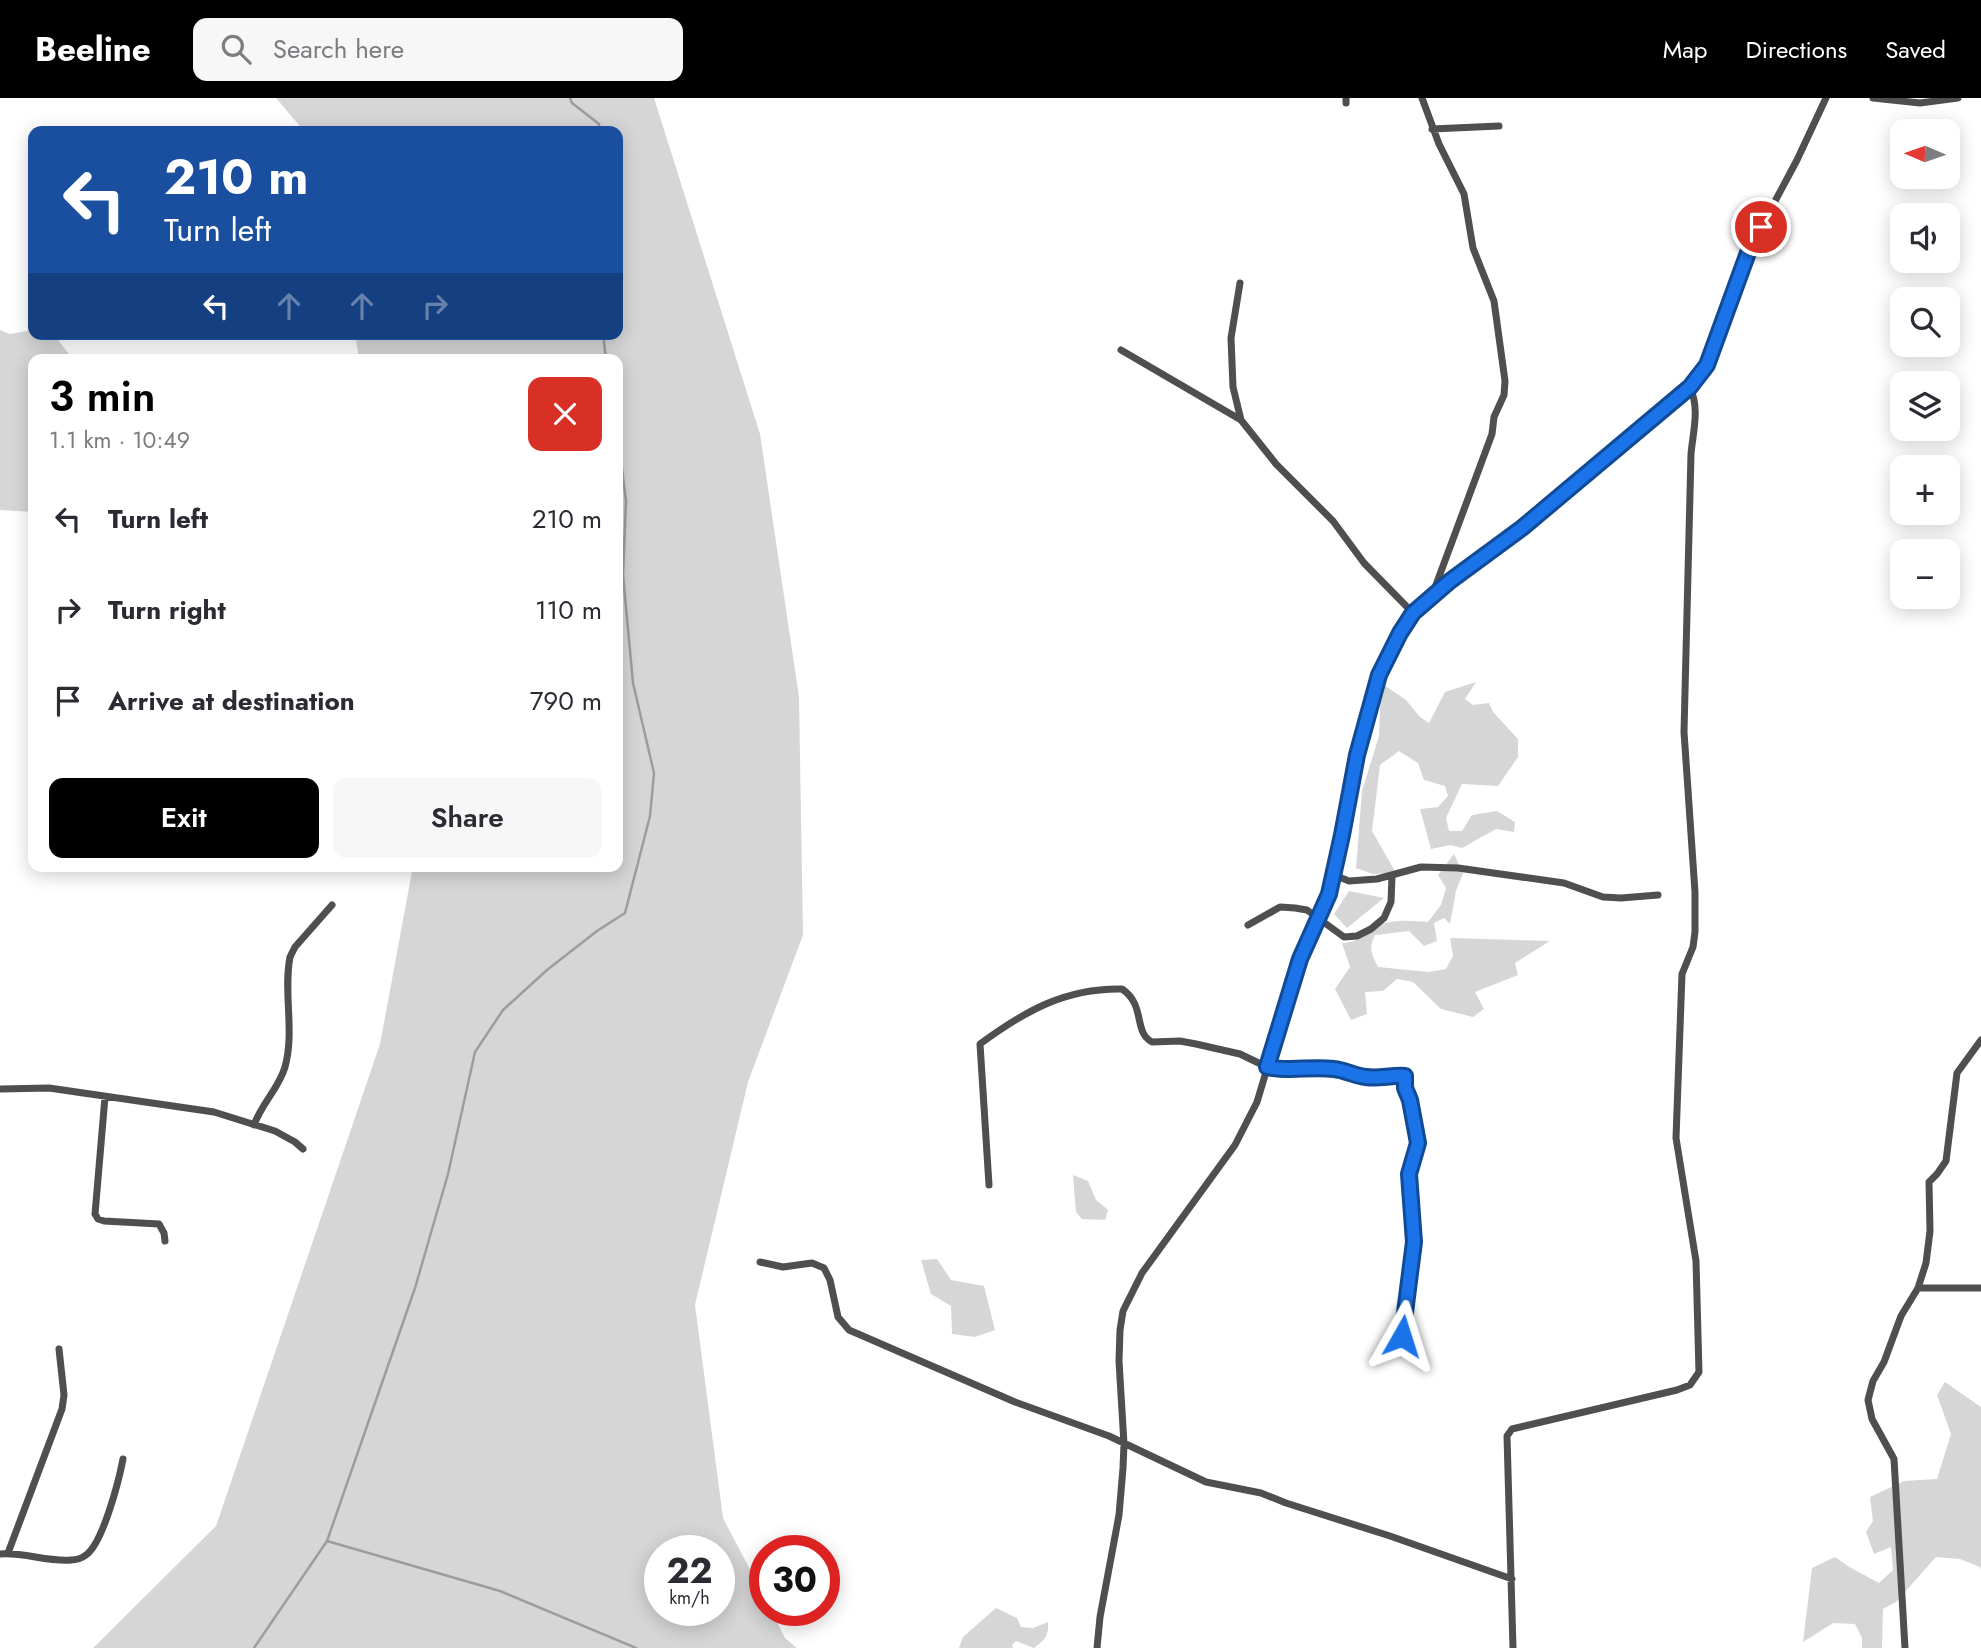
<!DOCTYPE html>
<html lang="en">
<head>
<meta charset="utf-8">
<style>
	:root { --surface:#fff; --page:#f7f7f7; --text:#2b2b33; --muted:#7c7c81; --accent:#000 }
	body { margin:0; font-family:Jost,sans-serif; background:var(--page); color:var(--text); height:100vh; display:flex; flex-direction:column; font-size:26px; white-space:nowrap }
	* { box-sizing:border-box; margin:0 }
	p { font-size:23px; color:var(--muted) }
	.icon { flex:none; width:38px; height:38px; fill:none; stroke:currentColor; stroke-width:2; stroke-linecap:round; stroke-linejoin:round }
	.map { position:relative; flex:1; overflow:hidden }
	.drawer { position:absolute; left:28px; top:256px; width:595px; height:518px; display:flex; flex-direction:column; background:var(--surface); border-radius:14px; box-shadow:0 4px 18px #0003 }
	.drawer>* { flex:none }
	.banner { position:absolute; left:28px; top:28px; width:595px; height:214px; border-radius:14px; box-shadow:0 4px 18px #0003; background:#1a4fa0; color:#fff; overflow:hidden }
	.needle { width:46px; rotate:272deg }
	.buttons { position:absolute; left:1890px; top:21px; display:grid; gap:14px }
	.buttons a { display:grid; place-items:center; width:70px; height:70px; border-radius:14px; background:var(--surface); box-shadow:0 4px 18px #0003; font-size:35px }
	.speed { position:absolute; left:644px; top:1437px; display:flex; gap:14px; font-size:35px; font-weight:700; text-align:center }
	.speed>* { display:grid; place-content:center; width:91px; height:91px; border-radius:50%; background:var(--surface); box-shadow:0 4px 18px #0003; line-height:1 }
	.speed small { font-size:18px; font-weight:400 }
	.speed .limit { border:10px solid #d22; background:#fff; color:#111 }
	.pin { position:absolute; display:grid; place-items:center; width:60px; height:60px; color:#fff; margin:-30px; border:4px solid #fff; border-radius:50%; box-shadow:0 2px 7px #0007 }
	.me { position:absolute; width:77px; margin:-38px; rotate:6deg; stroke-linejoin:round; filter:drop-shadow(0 0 5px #0008) }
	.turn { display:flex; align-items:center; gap:24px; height:147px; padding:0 21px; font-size:32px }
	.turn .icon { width:91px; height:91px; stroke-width:2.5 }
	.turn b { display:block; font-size:49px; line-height:60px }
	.lanes { display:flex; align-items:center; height:66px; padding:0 21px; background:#0003; justify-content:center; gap:35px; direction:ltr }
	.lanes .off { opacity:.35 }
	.round { display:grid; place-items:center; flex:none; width:74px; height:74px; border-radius:14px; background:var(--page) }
	.summary { display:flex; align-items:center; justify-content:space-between; height:119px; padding:0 21px }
	h1 { font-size:42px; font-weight:600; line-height:52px; color:var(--accent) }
	.action { display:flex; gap:14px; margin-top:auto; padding:14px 21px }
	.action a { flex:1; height:80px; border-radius:14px; background:var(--accent); color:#fff; font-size:28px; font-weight:600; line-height:80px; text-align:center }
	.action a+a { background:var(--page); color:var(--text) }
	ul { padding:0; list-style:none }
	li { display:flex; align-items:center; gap:21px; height:91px; padding:0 21px }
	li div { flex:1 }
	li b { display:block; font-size:26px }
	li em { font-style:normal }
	header { display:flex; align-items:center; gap:42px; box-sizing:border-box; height:98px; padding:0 35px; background:var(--accent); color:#fff }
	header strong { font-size:33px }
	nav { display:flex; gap:38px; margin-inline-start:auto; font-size:24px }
	.search { width:490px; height:63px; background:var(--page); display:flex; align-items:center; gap:18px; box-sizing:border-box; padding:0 24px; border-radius:14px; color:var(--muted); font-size:26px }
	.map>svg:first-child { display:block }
	.green { fill:#d6d6d6; fill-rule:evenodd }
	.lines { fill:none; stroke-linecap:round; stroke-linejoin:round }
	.stream { stroke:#9d9d9d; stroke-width:2.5 }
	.minor { stroke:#4f4f4f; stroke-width:7 }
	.route-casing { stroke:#114b97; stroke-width:18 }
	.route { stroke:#1a73e8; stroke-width:12 }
</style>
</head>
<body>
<header>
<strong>Beeline</strong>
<div class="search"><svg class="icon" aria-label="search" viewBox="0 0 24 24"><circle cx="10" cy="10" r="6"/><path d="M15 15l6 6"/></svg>Search here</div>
<nav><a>Map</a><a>Directions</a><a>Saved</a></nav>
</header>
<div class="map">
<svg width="1981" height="1550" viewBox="0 0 1981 1550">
	<rect width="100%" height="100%" fill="#fff"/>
	<path class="green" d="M 276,0 L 654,0 L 760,336 L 799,599 L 803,837 L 748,984 L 695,1207 L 723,1420 L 765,1500 L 765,1512 L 771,1512 L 785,1540 L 797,1550 L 93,1550 L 216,1428 L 380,946 L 413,768 L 618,768 L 618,261 L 359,261 L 355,236 L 618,236 L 618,33 L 304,33 ZM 660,1452 L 719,1452 L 719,1512 L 660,1512 Z
		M 0,232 L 10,236 L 33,232 L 33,236 L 53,236 L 73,261 L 33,261 L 33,414 L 0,412 Z
		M 1476,584 L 1465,601 L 1473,607 L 1489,605 L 1493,614 L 1518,641 L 1518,659 L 1498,688 L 1462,686 L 1446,720 L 1449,733 L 1462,733 L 1472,717 L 1497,713 L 1515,724 L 1514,734 L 1496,731 L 1462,750 L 1450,747 L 1431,751 L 1420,711 L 1438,709 L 1448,698 L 1445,688 L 1424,682 L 1418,665 L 1399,653 L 1380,667 L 1372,733 L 1396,775 L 1373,776 L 1356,770 L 1362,693 L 1379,638 L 1381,585 L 1406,602 L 1420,619 L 1429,625 L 1445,594 Z
		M 1454,756 L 1463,775 L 1456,793 L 1450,826 L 1444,820 L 1434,825 L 1437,843 L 1424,848 L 1409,833 L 1375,837 C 1368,850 1372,857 1378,869 L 1429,874 L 1446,871 L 1453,858 L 1450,840 L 1550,843 L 1515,865 L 1518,877 L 1475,894 L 1484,911 L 1473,919 L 1441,911 L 1413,884 L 1397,881 L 1383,893 L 1365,894 L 1367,916 L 1351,922 L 1335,891 L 1350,869 L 1342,845 C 1365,844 1365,830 1382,826 C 1396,821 1413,823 1428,824 L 1441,807 L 1446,790 L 1438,777 Z
		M 1349,793 L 1384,800 L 1347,830 L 1334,816 Z
		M 1073,1077 L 1088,1083 L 1096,1102 L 1108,1112 L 1105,1122 L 1082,1121 L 1076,1114 Z
		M 937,1161 L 951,1182 L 984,1188 L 995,1232 L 975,1239 L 952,1236 L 951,1208 L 931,1196 L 921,1162 Z
		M 1945,1284 L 1981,1309 L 1981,1472 L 1980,1469 L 1960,1461 L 1936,1459 L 1896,1504 L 1883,1511 L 1882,1550 L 1862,1550 L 1862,1540 L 1855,1526 L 1833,1525 L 1803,1544 L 1812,1470 L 1835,1459 L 1851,1470 L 1879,1485 L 1893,1472 L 1891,1449 L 1874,1456 L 1866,1434 L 1873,1423 L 1870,1399 L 1904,1383 L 1937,1381 L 1951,1336 L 1937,1297 Z
		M 996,1510 L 1017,1520 L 1021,1529 L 1033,1530 L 1048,1524 C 1049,1538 1045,1542 1034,1550 L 1016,1543 L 1012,1547 L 1013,1550 L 959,1550 L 963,1539 Z"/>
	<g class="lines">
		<path class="stream" d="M 570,0 L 572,5 L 599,26 L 599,33
			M 603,236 L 606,261
			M 327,1443 L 500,1493 L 636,1550
			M 254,1550 L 327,1443 L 415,1190 L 448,1076 L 475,954 L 503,912 L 547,872 L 597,833 L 625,815 L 650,718 L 654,675 L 633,585 L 623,477 L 626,403 L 618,339"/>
		<path class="minor" d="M 1422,0 L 1439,46 L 1464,96 L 1473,150 L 1494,203 L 1505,283 L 1504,297 L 1494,319 L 1492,336 L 1433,495
			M 1873,0 L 1920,5 L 1958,0
			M 1346,5 L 1346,0
			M 1432,31 L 1499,28
			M 1240,185 L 1231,240 L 1233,289 L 1241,322 L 1276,366 L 1333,423 L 1364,465 L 1413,515
			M 1121,252 L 1241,322
			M 1334,777 L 1349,783 L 1377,781 L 1421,769 L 1458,770 L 1564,785 L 1603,799 L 1621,800 L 1658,797
			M 1248,827 L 1280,809 L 1295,810 L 1307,812 L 1344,839 L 1357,838 L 1371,831 L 1384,820 L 1391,804 L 1392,778
			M 0,991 L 49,990 L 214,1014 L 275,1033 L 295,1044 L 303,1051
			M 105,999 L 95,1116 L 98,1121 L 104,1123 L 159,1126 L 164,1135 L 165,1143
			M 254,1027 C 262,1005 279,990 285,969 C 295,933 283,895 290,859 L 295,849 L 332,807
			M 989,1087 L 980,946 C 1025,913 1065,890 1122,891 C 1146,907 1133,934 1152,944 L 1180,943 L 1196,946 L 1240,956 L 1267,969 L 1281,972 L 1335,970 L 1367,980 L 1392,977 L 1405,978 L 1405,990 L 1410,1002 L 1418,1045 L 1409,1076 L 1414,1144 L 1402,1238
			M 760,1164 L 783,1169 L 812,1165 L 824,1170 L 830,1182 L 838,1219 L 849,1232 L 1015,1304 L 1109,1338 L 1206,1384 L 1261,1395 L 1286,1405 L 1390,1438 L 1512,1481
			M 1918,1190 L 1981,1190
			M 8,1455 L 62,1311 L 64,1297 L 59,1251
			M 0,1456 C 24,1454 47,1464 71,1462 C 76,1462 82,1460 86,1457 C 103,1445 119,1382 123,1361
			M 1097,1550 L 1100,1519 L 1119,1417 L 1123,1370 L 1124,1346 L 1119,1263 L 1120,1232 L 1123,1213 L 1142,1175 L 1235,1047 L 1257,1004 L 1300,861 L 1329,796 L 1357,657 L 1379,577 L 1400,535 L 1413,515 L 1450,483 L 1522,430 L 1582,382 L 1690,290 L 1707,267 L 1749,152 L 1797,62 L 1826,0
			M 1513,1550 L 1507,1338 L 1512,1331 L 1677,1292 L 1690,1287 L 1699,1274 L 1696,1163 L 1676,1040 L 1682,876 L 1693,849 L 1695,834 L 1695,794 L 1684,634 L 1691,356 C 1693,334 1700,310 1690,290
			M 1905,1550 L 1894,1361 L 1872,1321 L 1868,1302 L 1873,1283 L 1884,1264 L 1901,1218 L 1918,1190 L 1926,1165 L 1930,1133 L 1929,1084 L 1937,1076 L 1946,1063 L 1957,975 L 1981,942"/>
	</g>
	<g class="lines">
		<g class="route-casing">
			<path id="route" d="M 1402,1238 L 1414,1144 L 1409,1076 L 1418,1045 L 1410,1002 L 1405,990 L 1405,978 C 1391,977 1379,981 1366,979 C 1355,978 1345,972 1334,971 C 1311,968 1289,974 1267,969 L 1300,861 L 1329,796 L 1342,737 L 1357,657 L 1379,577 L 1400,535 L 1413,515 L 1450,483 L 1522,430 L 1690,289 L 1707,267 L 1749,152 L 1761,129"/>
		</g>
		<use href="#route" class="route"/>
	</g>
</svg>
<div class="buttons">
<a><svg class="needle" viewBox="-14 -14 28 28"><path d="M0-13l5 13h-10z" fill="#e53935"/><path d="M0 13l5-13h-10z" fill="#7c7c81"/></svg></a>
<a><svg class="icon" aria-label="sound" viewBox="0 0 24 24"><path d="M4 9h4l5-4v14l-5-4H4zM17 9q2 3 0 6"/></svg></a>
<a><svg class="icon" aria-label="search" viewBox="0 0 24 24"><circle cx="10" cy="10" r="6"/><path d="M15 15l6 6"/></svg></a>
<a><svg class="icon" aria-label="layers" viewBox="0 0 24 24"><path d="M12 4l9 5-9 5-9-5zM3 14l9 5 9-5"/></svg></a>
<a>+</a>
<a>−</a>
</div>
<div class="speed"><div>22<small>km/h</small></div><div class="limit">30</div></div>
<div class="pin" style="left:1761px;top:129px;background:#d93025"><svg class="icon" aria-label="arrive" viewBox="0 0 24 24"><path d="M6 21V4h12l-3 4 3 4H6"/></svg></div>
<svg class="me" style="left:1402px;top:1238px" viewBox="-20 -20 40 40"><path d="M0-17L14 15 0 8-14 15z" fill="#1a73e8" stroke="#fff" stroke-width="4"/></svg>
<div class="banner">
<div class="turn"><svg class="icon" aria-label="left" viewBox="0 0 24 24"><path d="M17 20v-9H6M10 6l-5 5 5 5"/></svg><div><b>210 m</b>Turn left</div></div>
<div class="lanes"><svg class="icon" aria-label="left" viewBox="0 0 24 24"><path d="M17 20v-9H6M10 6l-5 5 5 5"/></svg><svg class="icon off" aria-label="ahead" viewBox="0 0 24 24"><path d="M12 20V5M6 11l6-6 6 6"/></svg><svg class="icon off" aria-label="ahead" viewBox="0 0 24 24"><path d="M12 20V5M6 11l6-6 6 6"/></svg><svg class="icon off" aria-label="right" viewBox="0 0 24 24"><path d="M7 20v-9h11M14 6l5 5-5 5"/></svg></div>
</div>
<section class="drawer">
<div class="summary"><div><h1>3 min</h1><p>1.1 km · 10:49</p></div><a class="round" style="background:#d93025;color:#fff"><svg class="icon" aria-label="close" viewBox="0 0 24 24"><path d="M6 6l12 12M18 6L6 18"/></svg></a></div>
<ul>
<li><svg class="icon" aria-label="left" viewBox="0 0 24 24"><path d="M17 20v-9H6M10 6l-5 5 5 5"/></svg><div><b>Turn left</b></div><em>210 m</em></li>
<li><svg class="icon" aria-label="right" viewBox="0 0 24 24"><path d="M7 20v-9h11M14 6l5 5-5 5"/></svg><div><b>Turn right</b></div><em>110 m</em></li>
<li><svg class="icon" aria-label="arrive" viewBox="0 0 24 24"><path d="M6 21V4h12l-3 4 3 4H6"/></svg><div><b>Arrive at destination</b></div><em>790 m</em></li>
</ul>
<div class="action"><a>Exit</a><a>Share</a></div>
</section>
</div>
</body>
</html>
